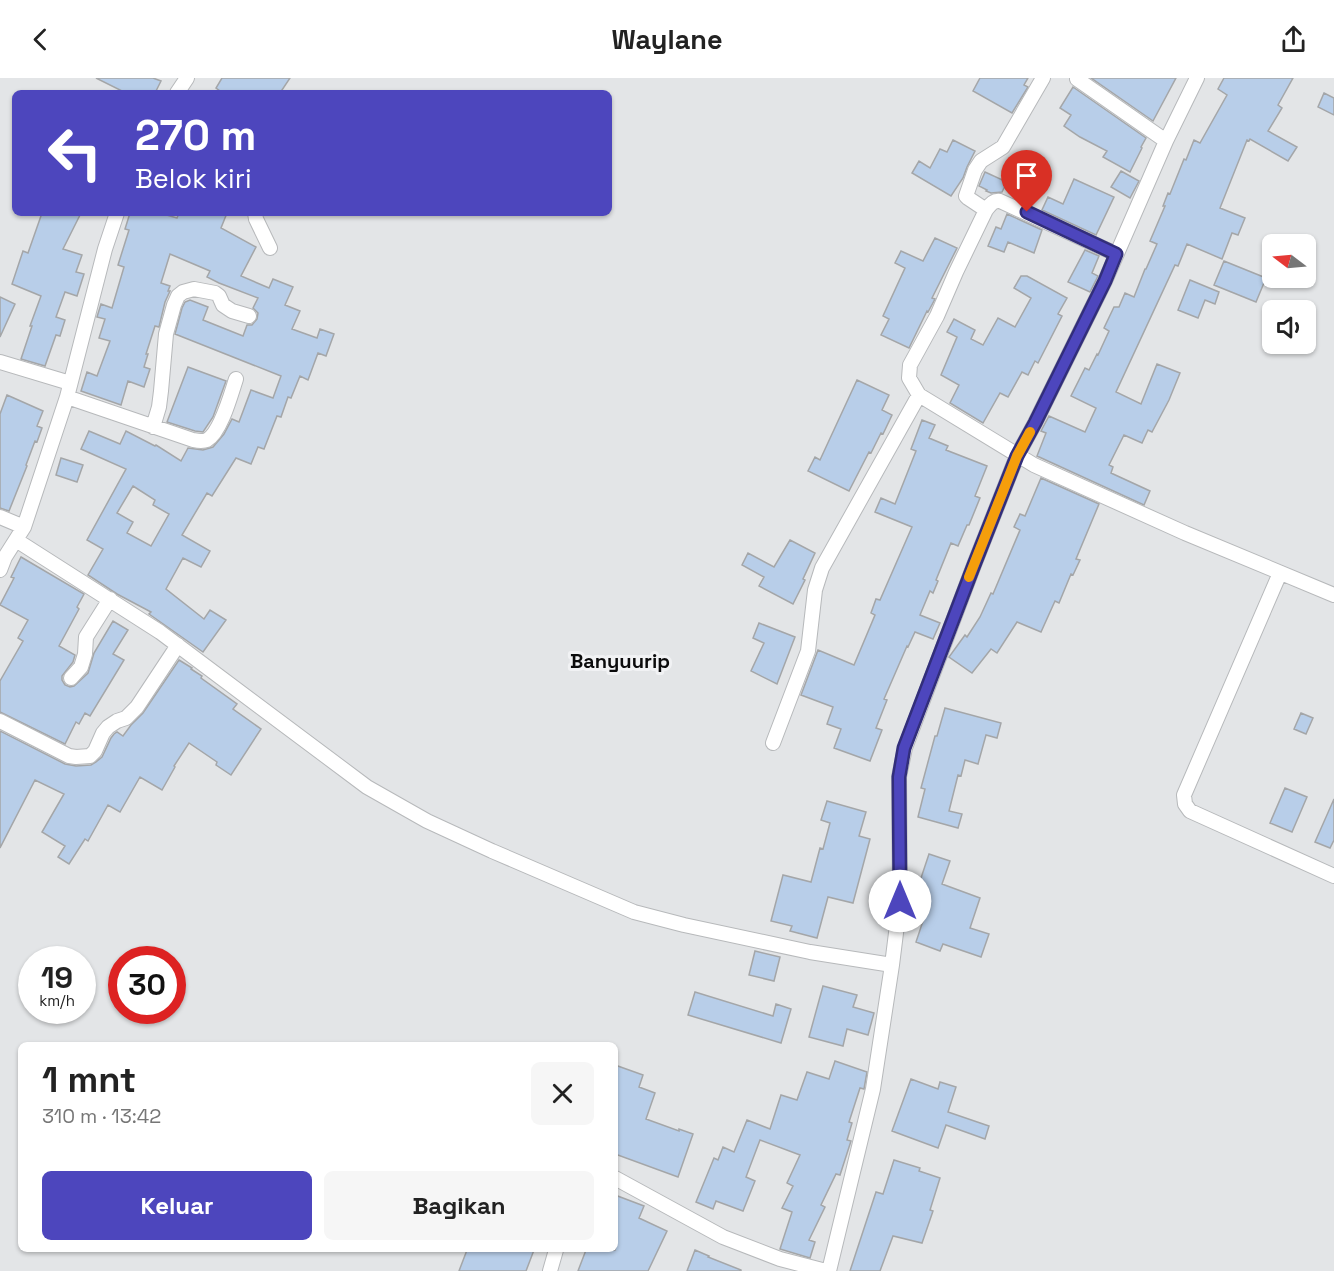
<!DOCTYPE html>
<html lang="id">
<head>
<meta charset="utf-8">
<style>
	:root { --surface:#fff; --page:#f6f6f6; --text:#222; --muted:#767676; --accent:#4d46bd }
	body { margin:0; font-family:"Space Grotesk",sans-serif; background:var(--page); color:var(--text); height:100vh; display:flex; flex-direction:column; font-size:22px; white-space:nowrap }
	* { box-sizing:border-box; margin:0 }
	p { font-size:20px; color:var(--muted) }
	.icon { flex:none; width:33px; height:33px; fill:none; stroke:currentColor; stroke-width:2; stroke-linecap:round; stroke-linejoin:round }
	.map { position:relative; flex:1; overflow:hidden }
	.panel { position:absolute; left:18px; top:964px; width:600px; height:210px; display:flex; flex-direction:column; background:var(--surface); border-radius:9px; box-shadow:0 2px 4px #0004 }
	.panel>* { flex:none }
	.hud { position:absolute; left:12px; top:12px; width:600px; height:126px; border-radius:9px; box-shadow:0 2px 4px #0004; background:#4d46bd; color:#fff; overflow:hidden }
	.needle { width:39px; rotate:286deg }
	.tools { position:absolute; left:1262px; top:156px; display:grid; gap:12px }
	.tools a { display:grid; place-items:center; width:54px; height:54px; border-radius:9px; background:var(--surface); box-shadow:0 2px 4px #0004; font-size:30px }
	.speed { position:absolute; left:18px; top:868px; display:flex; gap:12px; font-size:30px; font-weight:700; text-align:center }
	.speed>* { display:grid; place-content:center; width:78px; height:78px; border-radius:50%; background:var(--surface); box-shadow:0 2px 4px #0004; line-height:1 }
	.speed small { font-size:15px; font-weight:400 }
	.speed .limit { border:9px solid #d22; background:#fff; color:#111 }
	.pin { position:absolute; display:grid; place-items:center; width:51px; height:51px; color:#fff; margin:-62px -26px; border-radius:50% 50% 50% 0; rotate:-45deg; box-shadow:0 0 6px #0007 }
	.pin .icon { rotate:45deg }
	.me { position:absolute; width:66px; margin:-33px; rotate:0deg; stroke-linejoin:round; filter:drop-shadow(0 0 4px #0008) }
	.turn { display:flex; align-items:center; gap:21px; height:126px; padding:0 24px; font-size:27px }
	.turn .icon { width:78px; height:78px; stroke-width:2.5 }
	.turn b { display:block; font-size:42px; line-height:51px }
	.round { display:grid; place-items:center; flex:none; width:63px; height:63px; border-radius:9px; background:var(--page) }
	.head { display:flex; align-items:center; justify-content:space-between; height:102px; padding:0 24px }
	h1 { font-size:36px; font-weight:700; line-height:45px }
	.button { display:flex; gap:12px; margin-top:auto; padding:12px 24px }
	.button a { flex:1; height:69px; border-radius:9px; background:var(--accent); color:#fff; font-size:24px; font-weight:700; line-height:69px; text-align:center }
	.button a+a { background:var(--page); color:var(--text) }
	header { display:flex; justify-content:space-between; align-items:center; height:78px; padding:0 24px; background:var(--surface); font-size:27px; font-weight:700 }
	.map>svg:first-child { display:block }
	.building { fill:#b8cee9; stroke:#a4a6a8; stroke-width:1.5; fill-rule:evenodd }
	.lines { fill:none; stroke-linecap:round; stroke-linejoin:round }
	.street-casing { stroke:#b7b9bb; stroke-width:16 }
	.street { stroke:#fff; stroke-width:14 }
	.route-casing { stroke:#322e7b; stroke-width:15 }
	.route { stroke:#4d46bd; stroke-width:10 }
	.slow { stroke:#f59e0b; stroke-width:10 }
	.labels { text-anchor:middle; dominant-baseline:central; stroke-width:6; stroke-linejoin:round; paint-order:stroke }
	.quarter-label { font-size:20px; font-weight:bold; fill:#0b0b0c; stroke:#f1f2f4 }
</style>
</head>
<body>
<header><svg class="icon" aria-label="back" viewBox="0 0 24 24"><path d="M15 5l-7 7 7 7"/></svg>Waylane<svg class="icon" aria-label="share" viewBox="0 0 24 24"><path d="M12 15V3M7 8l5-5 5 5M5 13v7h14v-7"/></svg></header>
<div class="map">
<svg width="1334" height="1193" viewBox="0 0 1334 1193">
	<rect width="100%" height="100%" fill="#e3e5e7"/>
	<path class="building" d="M 96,0 L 153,0 L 161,3 L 155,15 L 126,15 Z
		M 222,0 L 290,0 L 280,15 L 223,15 L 216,10 Z
		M 980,0 L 1028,0 L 1024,7 L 1028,9 L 1012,35 L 973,13 Z
		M 1091,0 L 1176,0 L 1153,43 Z
		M 1224,0 L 1293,0 L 1278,27 L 1282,30 L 1268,53 L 1297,69 L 1288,83 L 1250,61 L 1249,63 L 1247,62 L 1220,130 L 1245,140 L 1238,157 L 1232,155 L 1222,181 L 1187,166 L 1178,188 L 1175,187 L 1116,314 L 1141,326 L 1157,286 L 1180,295 L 1169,322 L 1152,354 L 1148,352 L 1142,365 L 1124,357 L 1109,387 L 1113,389 L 1111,395 L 1150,413 L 1144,427 L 1037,378 L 1046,355 L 1041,353 L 1049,338 L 1085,354 L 1096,330 L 1071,318 L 1085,290 L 1089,292 L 1097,276 L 1098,277 L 1109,253 L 1104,250 L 1114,229 L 1119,229 L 1125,215 L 1134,219 L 1145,191 L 1146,191 L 1157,166 L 1150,163 L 1165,128 L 1163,128 L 1168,115 L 1170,116 L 1184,81 L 1186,82 L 1194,62 L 1200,65 L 1227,17 L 1218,11 Z
		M 1073,9 L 1146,60 L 1141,69 L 1142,70 L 1130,94 L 1103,79 L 1107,73 L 1080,59 L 1064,48 L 1071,37 L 1060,30 Z
		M 1324,15 L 1334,20 L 1334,37 L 1318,29 Z
		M 953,62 L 975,73 L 967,89 L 963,100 L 951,118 L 912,95 L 919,83 L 930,90 L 940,71 L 947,74 Z
		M 1121,93 L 1139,103 L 1130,120 L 1111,109 Z
		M 985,94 L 1007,104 L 1002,114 L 991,115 L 986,113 L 987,112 L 979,108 Z
		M 1074,101 L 1114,119 L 1096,157 L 1042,132 L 1048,119 L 1063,126 Z
		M 42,135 L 81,135 L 63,171 L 82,177 L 76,194 L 84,196 L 77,218 L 65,214 L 56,239 L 65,242 L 60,258 L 56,257 L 45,288 L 21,281 L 32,248 L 30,248 L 41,218 L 12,206 L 23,173 L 28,175 Z
		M 130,135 L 160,135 L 177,140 L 179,135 L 227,135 L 221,150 L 256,169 L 241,198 L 269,210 L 273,201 L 293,209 L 285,227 L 300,233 L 292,251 L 317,260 L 320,251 L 334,256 L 326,278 L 318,275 L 308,302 L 300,298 L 291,320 L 288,319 L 281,339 L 277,338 L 264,371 L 258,369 L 251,386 L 236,380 L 212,418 L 207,415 L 182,457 L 210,473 L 201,489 L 183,480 L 166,511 L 204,541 L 210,532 L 226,542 L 203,574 L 149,536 L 151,534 L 117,516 L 88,497 L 103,471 L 87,462 L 126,391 L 81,371 L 89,353 L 120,366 L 126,353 L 155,368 L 156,367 L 181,383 L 188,370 L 203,372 L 213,369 L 224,356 L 232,341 L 239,344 L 251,312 L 273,320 L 281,298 L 175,256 L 182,230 L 185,224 L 190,222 L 208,229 L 203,242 L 243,258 L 247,247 L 252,247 L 257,241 L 258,235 L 253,230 L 258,220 L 219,205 L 207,199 L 210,193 L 170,176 L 161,205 L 170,208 L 168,213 L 170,213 L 165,224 L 159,249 L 155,248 L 146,276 L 148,276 L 144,289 L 150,291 L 144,309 L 128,303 L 121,327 L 81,313 L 87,294 L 97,298 L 110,263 L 99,260 L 105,241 L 97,239 L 101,226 L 112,230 L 124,189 L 118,187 L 129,152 L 125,151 ZM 133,408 L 155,422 L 153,427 L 169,436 L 151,468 L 127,455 L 133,444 L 117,435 Z
		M 1007,136 L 1042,152 L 1034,175 L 1008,164 L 1004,174 L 988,168 L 996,149 L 1001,151 Z
		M 935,160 L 957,170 L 932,220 L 935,221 L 928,234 L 927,233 L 909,270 L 881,257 L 889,241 L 883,238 L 905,190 L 895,185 L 901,173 L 923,183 Z
		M 1085,172 L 1099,178 L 1092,195 L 1098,198 L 1090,214 L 1068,204 Z
		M 1224,183 L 1266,200 L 1256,224 L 1214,207 Z
		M 1021,198 L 1027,198 L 1067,220 L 1058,236 L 1062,238 L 1038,285 L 1035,283 L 1028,297 L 1022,294 L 1008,319 L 1000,315 L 983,345 L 950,325 L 959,307 L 941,297 L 957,259 L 947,254 L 954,241 L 975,252 L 971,261 L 983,267 L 998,240 L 1015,249 L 1031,220 L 1014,210 Z
		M 1190,202 L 1219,214 L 1215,226 L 1205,222 L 1198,240 L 1178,232 Z
		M 0,219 L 15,226 L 0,259 Z
		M 188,289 L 226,303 L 213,339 L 203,354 L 195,353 L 167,344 Z
		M 857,302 L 889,317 L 882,332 L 892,337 L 883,356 L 881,355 L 871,375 L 869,374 L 849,413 L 808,393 L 815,379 L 820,382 Z
		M 7,317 L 43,333 L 37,348 L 42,350 L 37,364 L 35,363 L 26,387 L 27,388 L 9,433 L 0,430 L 0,336 Z
		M 922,342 L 935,347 L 929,360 L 948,368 L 946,372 L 987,388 L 975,418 L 980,420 L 969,447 L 967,447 L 958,468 L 951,465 L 936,502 L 938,503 L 933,515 L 930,513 L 920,537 L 940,545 L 933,561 L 915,554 L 908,569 L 907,568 L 884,621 L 887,622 L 876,650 L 882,652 L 870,683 L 834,670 L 841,651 L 827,646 L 833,629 L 801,617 L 818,572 L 854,587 L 875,537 L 871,535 L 876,521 L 880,522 L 912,449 L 875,434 L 881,420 L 895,426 L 916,373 L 911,371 Z
		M 61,380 L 83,387 L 77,404 L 56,397 Z
		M 1041,400 L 1099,426 L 1076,481 L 1080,482 L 1073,497 L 1071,496 L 1059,525 L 1055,523 L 1041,554 L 1017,544 L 997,575 L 991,571 L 972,595 L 949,579 L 965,557 L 967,559 L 980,539 L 991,515 L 993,516 L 1020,452 L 1014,449 L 1020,436 L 1025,438 Z
		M 790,462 L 815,475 L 803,501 L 805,502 L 793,526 L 759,508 L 764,499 L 742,487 L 748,475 L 774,489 Z
		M 21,479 L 84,516 L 77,529 L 79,531 L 59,568 L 75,577 L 73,584 L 62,598 L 62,602 L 65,607 L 70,609 L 74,608 L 88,595 L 94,575 L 113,543 L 128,552 L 113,576 L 124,582 L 90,638 L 85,635 L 79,646 L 76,644 L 65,666 L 0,634 L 0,603 L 23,563 L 18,560 L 28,542 L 0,527 L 14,500 L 11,499 Z
		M 759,545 L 795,559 L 777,606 L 751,593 L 764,565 L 753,560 Z
		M 179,582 L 192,590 L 191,591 L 202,598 L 201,600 L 237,626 L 233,631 L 261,651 L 231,697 L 216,687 L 217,684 L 189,665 L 174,688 L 175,689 L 162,712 L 140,699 L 120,734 L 108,727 L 88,763 L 85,761 L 69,786 L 58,779 L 65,768 L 42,754 L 64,716 L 35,702 L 0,770 L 0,653 L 65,686 L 76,688 L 91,687 L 96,684 L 102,679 L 111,660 L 114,656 L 117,654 L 123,658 L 131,647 L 143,635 Z
		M 945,630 L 1001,645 L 997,660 L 986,657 L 978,686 L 965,682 L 961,698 L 958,697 L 949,733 L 962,736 L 958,750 L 918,739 L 925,711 L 921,710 L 935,658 L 937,658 Z
		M 1301,635 L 1313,640 L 1306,656 L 1294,651 Z
		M 1285,710 L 1307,719 L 1292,754 L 1270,745 Z
		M 1334,721 L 1334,762 L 1330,770 L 1315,764 Z
		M 827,723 L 866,734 L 859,758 L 870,761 L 853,825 L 828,819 L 817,860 L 790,853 L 792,848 L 771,843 L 783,797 L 811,804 L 820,770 L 823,771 L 830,745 L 821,742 Z
		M 929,776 L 950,783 L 942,806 L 980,820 L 970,850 L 989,856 L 981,879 L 943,866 L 940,873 L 916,864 L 924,840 L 920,839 L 927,819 L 916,815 Z
		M 755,873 L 780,879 L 774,903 L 749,897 Z
		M 823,908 L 857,917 L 853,929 L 874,935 L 868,957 L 847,951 L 843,968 L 809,959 Z
		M 695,914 L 773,938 L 776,926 L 791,931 L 781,965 L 688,937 Z
		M 835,983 L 867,994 L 864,1011 L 860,1010 L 849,1044 L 852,1045 L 847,1062 L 851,1063 L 840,1097 L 836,1096 L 821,1127 L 825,1129 L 809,1162 L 815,1164 L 810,1180 L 780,1171 L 792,1134 L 782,1130 L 793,1108 L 787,1105 L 800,1077 L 760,1062 L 746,1099 L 755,1103 L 743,1133 L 716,1123 L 713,1131 L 696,1124 L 714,1080 L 718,1082 L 723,1069 L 734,1074 L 747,1042 L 770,1051 L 781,1017 L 797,1022 L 807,994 L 829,1001 Z
		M 615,987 L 643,997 L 639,1009 L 655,1015 L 646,1041 L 679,1053 L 679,1051 L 693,1056 L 678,1099 L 615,1076 Z
		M 911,1001 L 938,1011 L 940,1004 L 956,1009 L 948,1034 L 989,1048 L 985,1061 L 946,1047 L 938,1070 L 892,1053 Z
		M 894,1082 L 920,1090 L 919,1093 L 940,1100 L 930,1132 L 933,1133 L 922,1165 L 893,1158 L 880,1193 L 850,1193 L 876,1114 L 883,1116 Z
		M 615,1117 L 644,1128 L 639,1140 L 667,1153 L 648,1193 L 578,1193 L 586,1172 L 615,1172 Z
		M 467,1172 L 534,1172 L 526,1193 L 459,1193 Z
		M 695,1172 L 709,1178 L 708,1179 L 741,1192 L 741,1193 L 687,1193 Z"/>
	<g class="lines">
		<g class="street-casing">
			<path id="street" d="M 1077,1 L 1166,63
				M 177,15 L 187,0
				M 986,132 L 968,120 L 966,118 L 975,92 L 981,83 L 1003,69 L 1043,0
				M 255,135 L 256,141 L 270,170
				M 1116,176 L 1000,123 C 993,122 990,127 986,132 L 956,194 L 937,238 L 910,287 L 909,300 L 919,317 L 1034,387 L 1185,455 L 1334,517
				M 0,284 L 70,305
				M 67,319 L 193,362 C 198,363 202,364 207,362 C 221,354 231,316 236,301
				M 153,349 L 159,329 L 161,313 L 166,256 L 174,227 L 178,218 L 183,214 L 194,211 L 215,215 L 219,218 L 223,227 L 232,233 L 249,238
				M 0,439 L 24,449
				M 16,462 L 160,554 L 367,709 L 427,743 L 492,773 L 634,834 L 684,847 L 810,874 L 892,887
				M 0,492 L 5,479 L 24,449 L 67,319 L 105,171 L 117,135
				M 1280,495 L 1184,717 L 1185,726 L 1190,733 L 1334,798
				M 71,600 L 81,589 L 85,576 L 86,559 L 110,521
				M 0,643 L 69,678 L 76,679 L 90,678 L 95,673 L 103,655 L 108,649 L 117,643 L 126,640 L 137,629 L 178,567
				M 773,665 L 808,573 L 815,512 L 822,490 L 919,317
				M 615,1100 L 723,1159 L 780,1181 L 826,1193
				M 550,1193 L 556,1172
				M 829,1193 L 873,1011 L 892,887 L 900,823 L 899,699 L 905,670 L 974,487 L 1017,378 L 1035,345 L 1105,203 L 1166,63 L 1197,0"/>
		</g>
		<use href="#street" class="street"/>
	</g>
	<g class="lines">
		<g class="route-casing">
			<path id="route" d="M 900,823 L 899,699 L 904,670 L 974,487 L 1017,378 L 1035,345 L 1105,203 L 1116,176 L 1027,134"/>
		</g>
		<use href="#route" class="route"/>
		<path class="slow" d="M 969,499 L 1017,378 L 1030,354"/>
	</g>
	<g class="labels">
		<g class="quarter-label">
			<text x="620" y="583">Banyuurip</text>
		</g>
	</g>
</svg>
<div class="tools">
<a><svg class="needle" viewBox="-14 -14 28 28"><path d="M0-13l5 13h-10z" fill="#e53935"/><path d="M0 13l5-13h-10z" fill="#767676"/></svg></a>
<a><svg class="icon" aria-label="sound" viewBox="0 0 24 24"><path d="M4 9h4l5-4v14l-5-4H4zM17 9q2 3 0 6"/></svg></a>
</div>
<div class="speed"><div>19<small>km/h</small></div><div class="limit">30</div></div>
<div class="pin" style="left:1027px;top:134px;background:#d93025"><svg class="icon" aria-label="arrive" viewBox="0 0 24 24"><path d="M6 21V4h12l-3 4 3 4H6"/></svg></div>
<svg class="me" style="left:900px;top:823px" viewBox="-20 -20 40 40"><circle r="19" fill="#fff"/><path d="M0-13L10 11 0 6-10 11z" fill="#4d46bd"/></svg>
<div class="hud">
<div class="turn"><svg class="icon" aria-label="left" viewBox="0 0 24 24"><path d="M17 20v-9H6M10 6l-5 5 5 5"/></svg><div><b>270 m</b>Belok kiri</div></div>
</div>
<section class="panel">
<div class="head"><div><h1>1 mnt</h1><p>310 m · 13:42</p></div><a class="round"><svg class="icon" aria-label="close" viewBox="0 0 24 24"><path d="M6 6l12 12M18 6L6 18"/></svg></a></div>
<div class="button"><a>Keluar</a><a>Bagikan</a></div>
</section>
</div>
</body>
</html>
